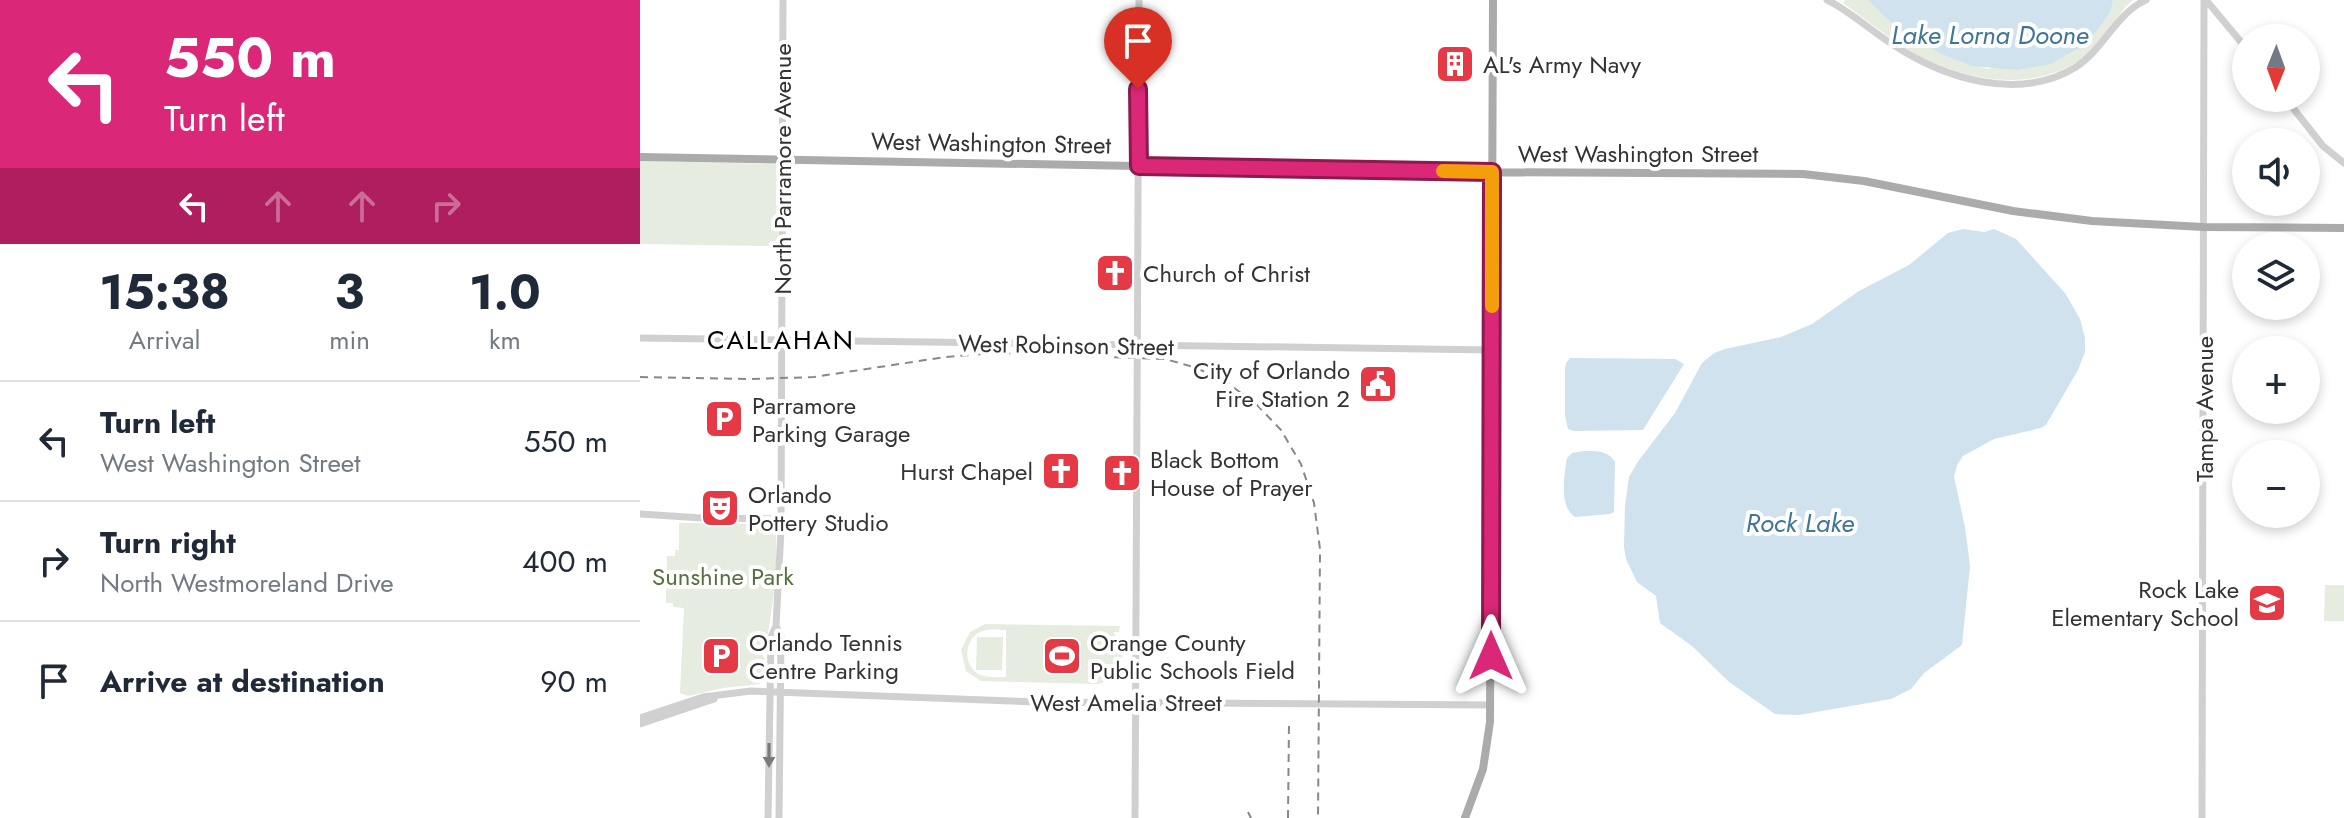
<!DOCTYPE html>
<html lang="en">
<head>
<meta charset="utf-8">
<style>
	:root { --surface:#fff; --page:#f2f2f3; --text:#1f2937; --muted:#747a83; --line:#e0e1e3 }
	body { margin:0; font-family:Jost,sans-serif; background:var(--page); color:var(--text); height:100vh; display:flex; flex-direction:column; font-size:30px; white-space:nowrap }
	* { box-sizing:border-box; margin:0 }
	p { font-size:26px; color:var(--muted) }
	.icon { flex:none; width:44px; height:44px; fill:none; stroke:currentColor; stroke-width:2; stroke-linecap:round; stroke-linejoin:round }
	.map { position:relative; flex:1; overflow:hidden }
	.side { display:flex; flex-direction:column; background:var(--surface); width:640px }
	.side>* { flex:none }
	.guide { background:#db2777; color:#fff; overflow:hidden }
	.needle { width:52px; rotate:181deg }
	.tools { position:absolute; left:1592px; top:24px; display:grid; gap:16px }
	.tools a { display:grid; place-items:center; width:88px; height:88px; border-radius:50%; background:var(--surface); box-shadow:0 4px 12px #0003; font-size:40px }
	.pin { position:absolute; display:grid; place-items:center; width:68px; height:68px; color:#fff; margin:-82px -34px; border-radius:50% 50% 50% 0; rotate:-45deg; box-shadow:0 0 8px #0007 }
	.pin .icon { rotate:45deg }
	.me { position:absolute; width:88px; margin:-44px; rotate:0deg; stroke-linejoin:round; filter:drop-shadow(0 0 6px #0008) }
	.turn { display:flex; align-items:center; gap:28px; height:168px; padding:0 32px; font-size:36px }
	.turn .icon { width:104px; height:104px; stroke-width:2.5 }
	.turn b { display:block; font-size:56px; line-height:68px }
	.lanes { display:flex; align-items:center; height:76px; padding:0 32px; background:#0003; justify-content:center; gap:40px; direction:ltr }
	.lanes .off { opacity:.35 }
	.eta { display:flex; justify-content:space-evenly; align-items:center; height:136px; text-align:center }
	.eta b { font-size:48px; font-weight:700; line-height:56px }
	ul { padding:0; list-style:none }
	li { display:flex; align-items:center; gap:24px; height:120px; padding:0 32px; border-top:2px solid var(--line) }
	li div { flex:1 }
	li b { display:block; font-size:30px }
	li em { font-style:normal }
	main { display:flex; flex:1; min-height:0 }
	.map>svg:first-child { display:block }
	.green { fill:#e6ecdf; fill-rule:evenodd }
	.water { fill:#cfe2ee }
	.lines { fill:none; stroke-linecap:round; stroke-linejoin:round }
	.minor { stroke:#d0d0d0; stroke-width:7 }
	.major { stroke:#ababab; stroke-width:8 }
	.rail { stroke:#888; stroke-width:2; stroke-dasharray:8 6; stroke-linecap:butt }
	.oneway { fill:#7a7a7a }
	.route-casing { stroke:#8e194d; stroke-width:20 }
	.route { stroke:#db2777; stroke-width:14 }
	.slow { stroke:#f59e0b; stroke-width:14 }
	.labels { text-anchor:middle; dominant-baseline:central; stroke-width:8; stroke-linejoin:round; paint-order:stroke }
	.poi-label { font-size:24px; fill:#333; stroke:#fff; text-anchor:start }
	.street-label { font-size:24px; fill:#333; stroke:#fff }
	.park-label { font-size:24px; fill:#56703f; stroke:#fff }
	.water-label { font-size:26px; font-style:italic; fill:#3f7597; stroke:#fff }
	.neighbourhood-label { font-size:26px; letter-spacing:2px; fill:#000; stroke:#fff }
</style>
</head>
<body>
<main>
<section class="side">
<div class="guide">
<div class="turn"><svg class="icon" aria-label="left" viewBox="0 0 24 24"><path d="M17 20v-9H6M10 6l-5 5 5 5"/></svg><div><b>550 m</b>Turn left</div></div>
<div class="lanes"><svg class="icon" aria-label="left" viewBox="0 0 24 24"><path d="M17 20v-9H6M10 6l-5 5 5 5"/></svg><svg class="icon off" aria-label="ahead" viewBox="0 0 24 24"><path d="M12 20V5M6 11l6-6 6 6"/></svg><svg class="icon off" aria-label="ahead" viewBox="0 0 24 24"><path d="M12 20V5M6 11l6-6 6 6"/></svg><svg class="icon off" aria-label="right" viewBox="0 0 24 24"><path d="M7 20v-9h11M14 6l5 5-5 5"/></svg></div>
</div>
<div class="eta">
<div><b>15:38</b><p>Arrival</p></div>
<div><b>3</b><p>min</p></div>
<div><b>1.0</b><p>km</p></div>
</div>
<ul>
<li><svg class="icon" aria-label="left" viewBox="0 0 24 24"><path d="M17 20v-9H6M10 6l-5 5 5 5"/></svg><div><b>Turn left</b><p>West Washington Street</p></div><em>550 m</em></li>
<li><svg class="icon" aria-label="right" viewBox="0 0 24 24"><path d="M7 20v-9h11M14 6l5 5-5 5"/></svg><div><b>Turn right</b><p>North Westmoreland Drive</p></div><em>400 m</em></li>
<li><svg class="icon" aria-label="arrive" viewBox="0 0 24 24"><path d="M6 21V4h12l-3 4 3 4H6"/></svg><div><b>Arrive at destination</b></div><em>90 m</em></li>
</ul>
</section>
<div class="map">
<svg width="1704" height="818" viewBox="0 0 1704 818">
	<rect width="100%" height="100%" fill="#fff"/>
	<path class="green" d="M 1205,0 L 1228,0 L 1255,27 L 1301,54 L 1348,69 L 1457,31 L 1471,11 L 1473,0 L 1493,0 C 1475,15 1467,38 1449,53 C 1398,96 1322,82 1269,50 C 1246,36 1225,19 1203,3 Z
		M 0,161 L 135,164 L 139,169 L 138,242 L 132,246 L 0,244 Z
		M 39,523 L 129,524 L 136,529 L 136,580 L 127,640 L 121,645 L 120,651 L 125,659 L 121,664 L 124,677 L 120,684 L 83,688 L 48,696 L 40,693 L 44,608 L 33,607 L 33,603 L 26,603 L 27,556 L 35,556 L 35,550 L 39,550 Z
		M 1685,585 L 1704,585 L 1704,621 L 1684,621 Z
		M 345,624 L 480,626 L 479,632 L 473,632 C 490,652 484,675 459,684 L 341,681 L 326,671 L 321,650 L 330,632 ZM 366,630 L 366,677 C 358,677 348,678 340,675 C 323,666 323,641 340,632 C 348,628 358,630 366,630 Z
		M 337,637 L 363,637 L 362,670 L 336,670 Z"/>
	<path class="water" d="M 1228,0 L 1473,0 L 1471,11 L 1457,31 L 1439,48 L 1411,64 L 1377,70 L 1333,66 L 1301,54 L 1255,27 Z
		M 1323,229 L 1344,232 L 1354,229 L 1376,239 L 1425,293 L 1440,319 L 1445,338 L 1445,352 L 1438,370 L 1406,425 L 1401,428 L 1354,439 L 1323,456 L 1317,465 L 1314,477 L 1325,527 L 1330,566 L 1322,645 L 1284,673 L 1271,689 L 1251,699 L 1159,715 L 1135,714 L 1089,682 L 1052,646 L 1020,623 L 1016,596 L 997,582 L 986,559 L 984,547 L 985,506 L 989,477 L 999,460 L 1035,413 L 1062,363 L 1074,353 L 1085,349 L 1141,337 L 1172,324 L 1219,291 L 1269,265 L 1308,233 Z
		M 930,358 L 1035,359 L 1044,364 L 1003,430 L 934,431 L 928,429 L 925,416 L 925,369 L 926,363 Z
		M 944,451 C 956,451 968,450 975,462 L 974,512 L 970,514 L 935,517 C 919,507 924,476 927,458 L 932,453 Z"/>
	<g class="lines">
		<path class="minor" d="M 1187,0 C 1210,11 1230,30 1252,44 C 1305,79 1379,102 1436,67 C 1464,49 1476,13 1506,0
			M 1566,0 L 1606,48
			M 1645,98 L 1683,146 L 1704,163
			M 0,338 L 852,350
			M 0,514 L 62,518 L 141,519
			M 136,626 L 141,636 L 139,818
			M 0,718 L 63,697 L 111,691 L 397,702 L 850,705
			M 0,724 L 74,699
			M 128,818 L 131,637 L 136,626 L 141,530 L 143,0
			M 495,818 L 499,0
			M 1562,818 L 1564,0"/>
		<path class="major" d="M 0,157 L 822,172 L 1163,174 L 1224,181 L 1373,211 L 1452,221 L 1563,227 L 1704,228
			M 825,818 L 843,769 L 850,722 L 853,0"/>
		<path class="rail" d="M 0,377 L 111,379 L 174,377 L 305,357 L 356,353 L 525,359 L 557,368 L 589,384 L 617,405 L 641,430 L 661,464 L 674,503 L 680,549 L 678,818
			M 608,812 L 611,818
			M 648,818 L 649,724"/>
	</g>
	<defs><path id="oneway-solid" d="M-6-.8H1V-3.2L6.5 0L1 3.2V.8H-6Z" transform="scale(2)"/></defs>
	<use class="oneway" href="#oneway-solid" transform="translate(129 755) rotate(90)"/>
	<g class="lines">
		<g class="route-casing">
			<path id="route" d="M 498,89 L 499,166 L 852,172 L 851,656"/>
		</g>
		<use href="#route" class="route"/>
		<path class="slow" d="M 803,171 L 852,172 L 852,306"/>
	</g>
	<defs>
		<g id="building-square" transform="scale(2)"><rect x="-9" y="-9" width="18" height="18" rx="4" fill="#e63946" stroke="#fff"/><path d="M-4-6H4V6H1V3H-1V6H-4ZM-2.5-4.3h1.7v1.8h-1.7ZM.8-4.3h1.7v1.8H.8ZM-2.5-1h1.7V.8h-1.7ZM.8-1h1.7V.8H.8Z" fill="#fff"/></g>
		<g id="church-square" transform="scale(2)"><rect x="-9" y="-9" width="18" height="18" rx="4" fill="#e63946" stroke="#fff"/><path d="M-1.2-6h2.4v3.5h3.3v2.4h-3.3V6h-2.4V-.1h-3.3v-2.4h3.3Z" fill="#fff"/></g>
		<g id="civic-square" transform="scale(2)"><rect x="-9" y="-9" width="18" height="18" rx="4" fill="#e63946" stroke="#fff"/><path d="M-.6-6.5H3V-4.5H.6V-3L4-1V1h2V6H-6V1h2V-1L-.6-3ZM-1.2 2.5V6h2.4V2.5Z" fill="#fff"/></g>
		<g id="parking-square" transform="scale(2)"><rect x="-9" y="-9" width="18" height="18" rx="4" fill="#e63946" stroke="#fff"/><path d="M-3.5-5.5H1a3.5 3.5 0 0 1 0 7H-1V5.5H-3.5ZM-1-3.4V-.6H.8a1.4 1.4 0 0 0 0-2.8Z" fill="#fff"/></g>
		<g id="theatre-square" transform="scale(2)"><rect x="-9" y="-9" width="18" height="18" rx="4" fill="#e63946" stroke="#fff"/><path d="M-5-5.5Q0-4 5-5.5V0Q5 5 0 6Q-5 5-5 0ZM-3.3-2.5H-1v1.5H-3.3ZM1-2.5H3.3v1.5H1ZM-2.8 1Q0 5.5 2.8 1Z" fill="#fff"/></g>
		<g id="school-square" transform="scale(2)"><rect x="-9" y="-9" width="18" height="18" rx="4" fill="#e63946" stroke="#fff"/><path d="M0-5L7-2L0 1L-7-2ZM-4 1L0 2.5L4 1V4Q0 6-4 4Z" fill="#fff"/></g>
		<g id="stadium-square" transform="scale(2)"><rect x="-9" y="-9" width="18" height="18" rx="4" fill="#e63946" stroke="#fff"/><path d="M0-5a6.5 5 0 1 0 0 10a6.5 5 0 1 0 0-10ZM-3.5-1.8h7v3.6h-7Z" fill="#fff"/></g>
	</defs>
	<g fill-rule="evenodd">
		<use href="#building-square" x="815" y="64"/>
		<use href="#church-square" x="475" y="273"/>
		<use href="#civic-square" x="738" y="384"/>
		<use href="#parking-square" x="84" y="419"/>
		<use href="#church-square" x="421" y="471"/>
		<use href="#church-square" x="482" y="473"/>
		<use href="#theatre-square" x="80" y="508"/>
		<use href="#school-square" x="1627" y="603"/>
		<use href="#parking-square" x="81" y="656"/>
		<use href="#stadium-square" x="422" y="656"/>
	</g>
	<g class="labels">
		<g class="poi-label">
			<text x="843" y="64">AL's Army Navy</text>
			<text x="503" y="273">Church of Christ</text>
			<text x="710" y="370" text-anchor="end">City of Orlando<tspan x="710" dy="28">Fire Station 2</tspan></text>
			<text x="112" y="405">Parramore<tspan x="112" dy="28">Parking Garage</tspan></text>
			<text x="510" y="459">Black Bottom<tspan x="510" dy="28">House of Prayer</tspan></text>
			<text x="393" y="471" text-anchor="end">Hurst Chapel</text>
			<text x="108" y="494">Orlando<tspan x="108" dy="28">Pottery Studio</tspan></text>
			<text x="1599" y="589" text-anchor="end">Rock Lake<tspan x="1599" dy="28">Elementary School</tspan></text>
			<text x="109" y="642">Orlando Tennis<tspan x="109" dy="28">Centre Parking</tspan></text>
			<text x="450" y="642">Orange County<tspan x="450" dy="28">Public Schools Field</tspan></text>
		</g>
		<g class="street-label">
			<text transform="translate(351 143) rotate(1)">West Washington Street</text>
			<text x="998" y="153">West Washington Street</text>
			<text transform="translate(142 169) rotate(-90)">North Parramore Avenue</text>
			<text transform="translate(426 345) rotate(1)">West Robinson Street</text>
			<text transform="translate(1564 409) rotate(-90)">Tampa Avenue</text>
			<text x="486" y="702">West Amelia Street</text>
		</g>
		<g class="park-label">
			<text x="83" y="576">Sunshine Park</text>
		</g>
		<g class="water-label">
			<text x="1350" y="35">Lake Lorna Doone</text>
			<text x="1160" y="523">Rock Lake</text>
		</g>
		<g class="neighbourhood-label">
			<text x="141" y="340">CALLAHAN</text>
		</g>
	</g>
</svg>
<div class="tools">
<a><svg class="needle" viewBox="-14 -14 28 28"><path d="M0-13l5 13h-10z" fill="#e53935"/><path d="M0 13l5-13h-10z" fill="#747a83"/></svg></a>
<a><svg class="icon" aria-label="sound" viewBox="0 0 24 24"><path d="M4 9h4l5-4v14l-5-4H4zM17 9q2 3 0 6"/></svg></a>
<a><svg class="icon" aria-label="layers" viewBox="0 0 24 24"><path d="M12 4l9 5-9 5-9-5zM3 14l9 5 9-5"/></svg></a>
<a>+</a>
<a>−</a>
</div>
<div class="pin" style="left:498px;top:89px;background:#d93025"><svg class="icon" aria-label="arrive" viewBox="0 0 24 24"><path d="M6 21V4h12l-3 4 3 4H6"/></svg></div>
<svg class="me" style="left:851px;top:656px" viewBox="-20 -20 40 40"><path d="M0-17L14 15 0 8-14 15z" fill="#db2777" stroke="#fff" stroke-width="4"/></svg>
</div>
</main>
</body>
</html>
